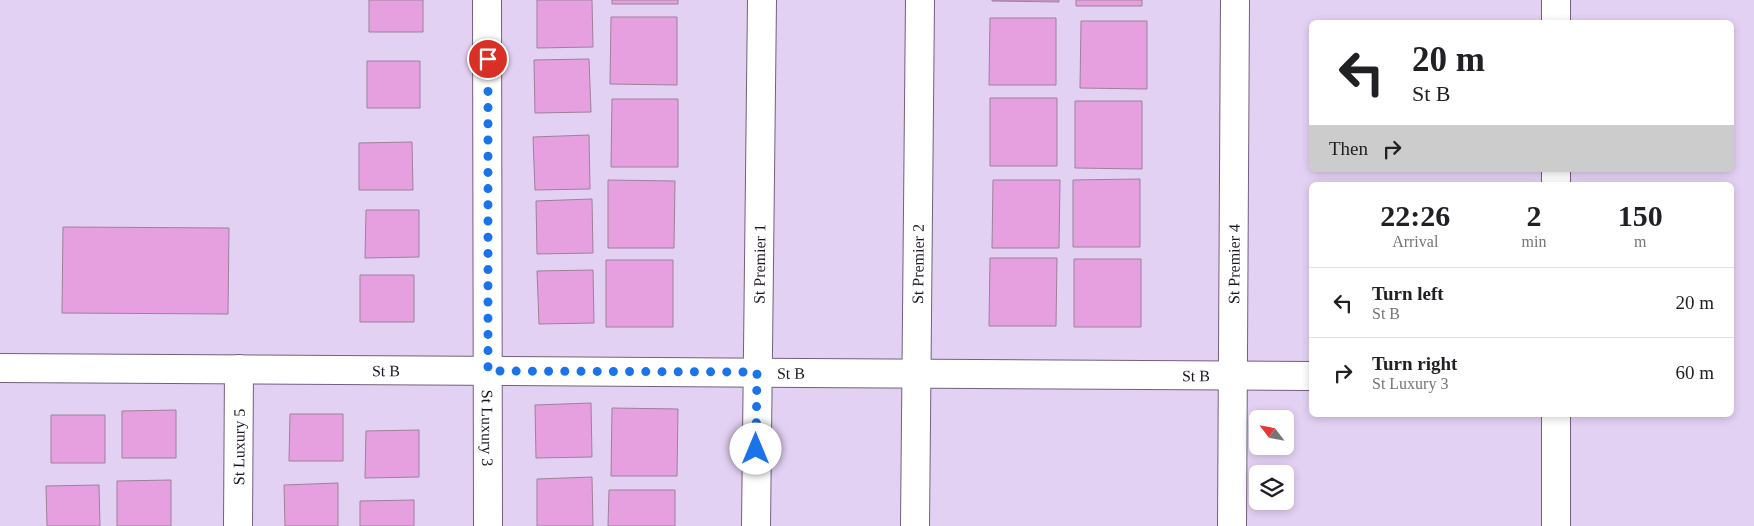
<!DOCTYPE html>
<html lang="en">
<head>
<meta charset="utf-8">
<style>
	:root { --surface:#fff; --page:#f6f6f6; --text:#202124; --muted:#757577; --line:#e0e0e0 }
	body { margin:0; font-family:"Times New Roman",serif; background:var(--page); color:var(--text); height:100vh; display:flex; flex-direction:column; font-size:19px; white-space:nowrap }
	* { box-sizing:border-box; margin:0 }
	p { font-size:16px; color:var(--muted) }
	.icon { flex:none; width:28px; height:28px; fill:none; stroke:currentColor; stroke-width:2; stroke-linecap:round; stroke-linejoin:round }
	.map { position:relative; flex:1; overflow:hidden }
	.details { position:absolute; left:1309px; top:182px; width:425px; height:235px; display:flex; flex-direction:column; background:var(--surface); border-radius:8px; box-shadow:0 2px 8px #0003 }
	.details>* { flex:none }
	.hud { position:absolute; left:1309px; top:20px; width:425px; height:152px; border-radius:8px; box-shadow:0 2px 8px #0003; background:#fff; color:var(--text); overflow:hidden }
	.needle { width:32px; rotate:302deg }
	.buttons { position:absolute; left:1249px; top:410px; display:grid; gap:10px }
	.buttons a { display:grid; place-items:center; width:45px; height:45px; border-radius:8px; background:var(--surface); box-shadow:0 2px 8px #0003; font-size:25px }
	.pin { position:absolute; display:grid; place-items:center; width:42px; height:42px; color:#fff; margin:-21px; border:2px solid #fff; border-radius:50%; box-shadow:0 1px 5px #0007 }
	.me { position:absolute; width:55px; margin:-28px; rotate:0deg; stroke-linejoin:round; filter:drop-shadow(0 0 4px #0008) }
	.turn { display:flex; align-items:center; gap:18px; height:105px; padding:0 20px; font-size:22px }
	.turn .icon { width:65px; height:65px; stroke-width:2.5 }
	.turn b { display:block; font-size:35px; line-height:42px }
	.then { display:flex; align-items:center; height:48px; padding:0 20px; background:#0003; gap:10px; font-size:19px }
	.eta { display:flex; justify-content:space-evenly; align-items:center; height:85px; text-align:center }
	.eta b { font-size:30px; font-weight:600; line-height:35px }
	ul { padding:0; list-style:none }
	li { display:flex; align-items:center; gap:15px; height:70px; padding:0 20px; border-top:1px solid var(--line) }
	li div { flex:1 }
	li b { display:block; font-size:19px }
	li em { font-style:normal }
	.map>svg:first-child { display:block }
	.building { fill:#e6a0e0; stroke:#9d819a }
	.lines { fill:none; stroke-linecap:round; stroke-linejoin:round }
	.minor-casing { stroke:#71617f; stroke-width:30 }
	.minor { stroke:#fff; stroke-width:28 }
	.route { stroke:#1a73e8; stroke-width:9; stroke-dasharray:0 16.2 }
	.labels { text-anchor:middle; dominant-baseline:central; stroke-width:4.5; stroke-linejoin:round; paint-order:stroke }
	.street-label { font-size:16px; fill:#1d1622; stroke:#efe0fb }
</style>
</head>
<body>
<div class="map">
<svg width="1754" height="526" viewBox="0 0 1754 526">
	<rect width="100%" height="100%" fill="#e3d1f3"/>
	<path class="building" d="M 369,0 L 423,0 L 423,32 L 369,32 Z
		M 537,0 L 592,0 L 593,47 L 537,48 Z
		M 612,0 L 678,0 L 678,4 L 612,4 Z
		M 992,0 L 1059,0 L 1059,2 L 992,1 Z
		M 1076,0 L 1142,0 L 1142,6 L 1076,6 Z
		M 611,17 L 677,17 L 677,85 L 610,84 Z
		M 990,18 L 1056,18 L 1056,85 L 989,85 Z
		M 1081,21 L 1147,21 L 1147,89 L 1080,88 Z
		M 589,59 L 591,112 L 535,113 L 534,60 Z
		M 367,61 L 420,61 L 420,108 L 367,108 Z
		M 990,98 L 1057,98 L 1057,166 L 990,166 Z
		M 612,99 L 678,99 L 678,167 L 611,167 Z
		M 1075,101 L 1142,101 L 1142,169 L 1075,168 Z
		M 589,135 L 590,189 L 535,190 L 533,137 Z
		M 412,142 L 413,190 L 359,190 L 359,143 Z
		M 1140,179 L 1140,247 L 1073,247 L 1073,180 Z
		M 608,180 L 675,181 L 674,248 L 608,248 Z
		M 993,180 L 1060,180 L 1059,248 L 992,248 Z
		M 592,199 L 593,253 L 537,254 L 536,201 Z
		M 366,210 L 419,210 L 419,257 L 365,258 Z
		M 63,227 L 229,228 L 228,314 L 62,313 Z
		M 990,258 L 1057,258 L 1056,326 L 989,326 Z
		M 1074,259 L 1141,259 L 1141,327 L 1074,327 Z
		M 606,260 L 673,260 L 673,327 L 606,327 Z
		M 593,270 L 594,323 L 539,324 L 537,271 Z
		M 360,275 L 414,275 L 414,322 L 360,322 Z
		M 591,403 L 592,457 L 536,458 L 535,405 Z
		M 612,408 L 678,409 L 677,476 L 611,476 Z
		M 176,410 L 176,458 L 122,458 L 122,411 Z
		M 290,414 L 343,414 L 343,461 L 289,461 Z
		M 51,415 L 105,415 L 105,463 L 51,463 Z
		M 419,430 L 419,477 L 365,478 L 366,431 Z
		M 592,477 L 593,526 L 537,526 L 537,479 Z
		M 171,480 L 171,526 L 117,526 L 117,481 Z
		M 338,483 L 338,526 L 285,526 L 284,485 Z
		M 99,485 L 100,526 L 47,526 L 46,486 Z
		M 609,490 L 675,490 L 675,526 L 608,526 Z
		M 414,500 L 414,526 L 360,526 L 360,501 Z"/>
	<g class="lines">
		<g class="minor-casing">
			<g id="minor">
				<path id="s1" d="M 487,0 L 488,526"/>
				<path d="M 1556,0 L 1556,22"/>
				<path d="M 1556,170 L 1556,185"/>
				<path id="s2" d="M 0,368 L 1311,376"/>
				<path d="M 1556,415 L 1556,526"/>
				<path id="s3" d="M 238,526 L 239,369"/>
				<path id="s4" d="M 756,526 L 762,0"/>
				<path id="s5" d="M 915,526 L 920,0"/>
				<path id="s6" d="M 1232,526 L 1235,0"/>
			</g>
		</g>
		<use href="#minor" class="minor"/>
	</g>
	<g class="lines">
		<path class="route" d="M 488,59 L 488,371 L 757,372 L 756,449"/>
	</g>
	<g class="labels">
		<g class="street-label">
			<text stroke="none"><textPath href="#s4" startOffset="262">St Premier 1</textPath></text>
			<text stroke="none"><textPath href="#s5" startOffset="262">St Premier 2</textPath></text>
			<text stroke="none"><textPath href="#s6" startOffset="262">St Premier 4</textPath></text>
			<text stroke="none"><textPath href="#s2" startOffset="386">St B</textPath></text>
			<text stroke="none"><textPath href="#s2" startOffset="791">St B</textPath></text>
			<text stroke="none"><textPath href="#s2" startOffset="1196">St B</textPath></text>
			<text stroke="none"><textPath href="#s1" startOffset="428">St Luxury 3</textPath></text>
			<text stroke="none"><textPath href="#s3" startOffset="79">St Luxury 5</textPath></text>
		</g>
	</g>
</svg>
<div class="buttons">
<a><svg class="needle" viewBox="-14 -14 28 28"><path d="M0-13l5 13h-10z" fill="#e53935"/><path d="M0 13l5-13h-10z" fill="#757577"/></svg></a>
<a><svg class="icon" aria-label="layers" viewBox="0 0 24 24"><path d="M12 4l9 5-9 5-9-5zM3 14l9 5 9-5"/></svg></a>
</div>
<div class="pin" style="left:488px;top:59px;background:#d93025"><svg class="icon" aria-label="arrive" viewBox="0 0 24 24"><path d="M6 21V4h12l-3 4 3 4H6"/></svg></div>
<svg class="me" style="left:756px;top:449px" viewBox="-20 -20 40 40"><circle r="19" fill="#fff"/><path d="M0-13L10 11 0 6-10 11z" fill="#1a73e8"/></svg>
<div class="hud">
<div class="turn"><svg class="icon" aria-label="left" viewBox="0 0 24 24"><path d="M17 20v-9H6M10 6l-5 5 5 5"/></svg><div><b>20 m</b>St B</div></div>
<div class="then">Then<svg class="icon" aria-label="right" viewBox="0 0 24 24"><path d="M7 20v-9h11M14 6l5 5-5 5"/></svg></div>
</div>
<section class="details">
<div class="eta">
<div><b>22:26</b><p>Arrival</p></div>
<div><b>2</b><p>min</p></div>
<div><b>150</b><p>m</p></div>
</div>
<ul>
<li><svg class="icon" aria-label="left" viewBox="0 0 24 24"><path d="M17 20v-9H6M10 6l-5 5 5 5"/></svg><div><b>Turn left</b><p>St B</p></div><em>20 m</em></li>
<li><svg class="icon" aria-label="right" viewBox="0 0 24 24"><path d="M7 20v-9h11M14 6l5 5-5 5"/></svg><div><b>Turn right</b><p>St Luxury 3</p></div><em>60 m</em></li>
</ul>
</section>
</div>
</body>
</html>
